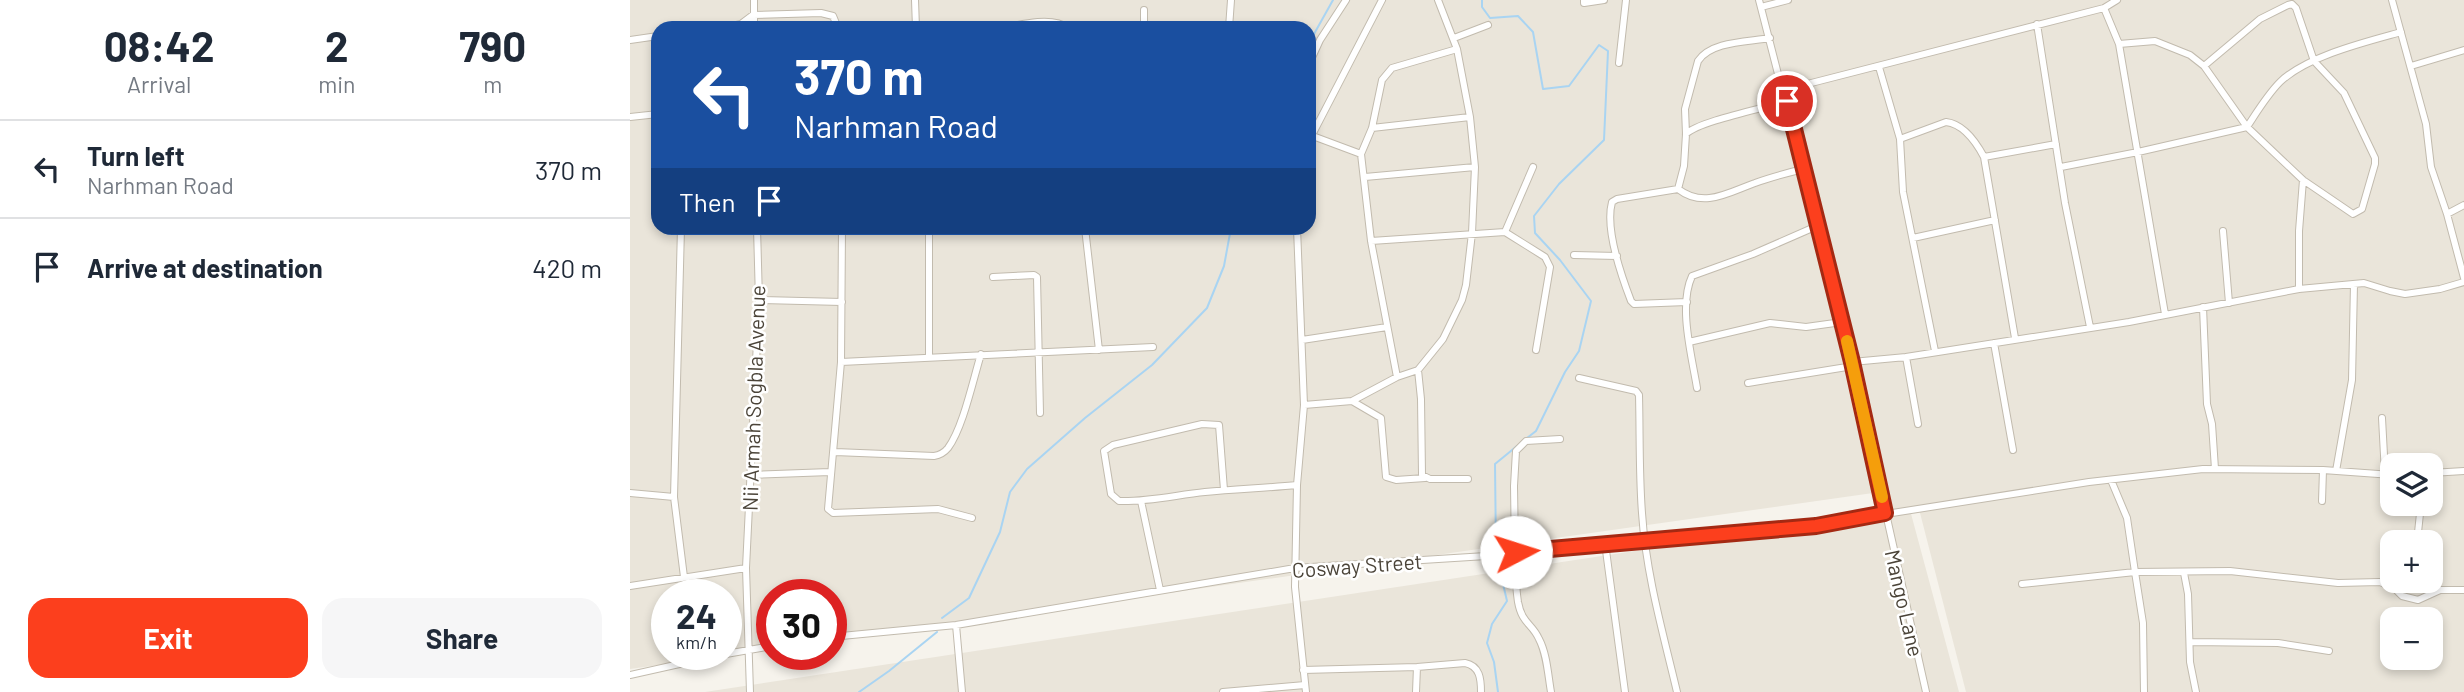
<!DOCTYPE html>
<html lang="en">
<head>
<meta charset="utf-8">
<style>
	:root { --surface:#fff; --page:#f6f6f7; --text:#1f2937; --muted:#747a83; --line:#e0e1e3; --accent:#fc3f1d }
	body { margin:0; font-family:Barlow,sans-serif; background:var(--page); color:var(--text); height:100vh; display:flex; flex-direction:column; font-size:26px; white-space:nowrap }
	* { box-sizing:border-box; margin:0 }
	p { font-size:23px; color:var(--muted) }
	.icon { flex:none; width:38px; height:38px; fill:none; stroke:currentColor; stroke-width:2; stroke-linecap:round; stroke-linejoin:round }
	.map { position:relative; flex:1; overflow:hidden }
	.panel { display:flex; flex-direction:column; background:var(--surface); width:630px }
	.panel>* { flex:none }
	.guide { position:absolute; left:21px; top:21px; width:665px; height:214px; border-radius:21px; box-shadow:0 4px 10px #0003; background:#1a4fa0; color:#fff; overflow:hidden }
	.buttons { position:absolute; left:1750px; top:453px; display:grid; gap:14px }
	.buttons a { display:grid; place-items:center; width:63px; height:63px; border-radius:14px; background:var(--surface); box-shadow:0 4px 10px #0003; font-size:35px }
	.speed { position:absolute; left:21px; top:579px; display:flex; gap:14px; font-size:35px; font-weight:700; text-align:center }
	.speed>* { display:grid; place-content:center; width:91px; height:91px; border-radius:50%; background:var(--surface); box-shadow:0 4px 10px #0003; line-height:1 }
	.speed small { font-size:18px; font-weight:400 }
	.speed .limit { border:10px solid #d22; background:#fff; color:#111 }
	.pin { position:absolute; display:grid; place-items:center; width:60px; height:60px; color:#fff; margin:-30px; border:4px solid #fff; border-radius:50%; box-shadow:0 2px 7px #0007 }
	.me { position:absolute; width:77px; margin:-38px; rotate:85deg; stroke-linejoin:round; filter:drop-shadow(0 0 5px #0008) }
	.turn { display:flex; align-items:center; gap:24px; height:147px; padding:0 28px; font-size:32px }
	.turn .icon { width:91px; height:91px; stroke-width:2.5 }
	.turn b { display:block; font-size:49px; line-height:60px }
	.then { display:flex; align-items:center; height:66px; padding:0 28px; background:#0003; gap:14px; font-size:26px }
	.eta { display:flex; justify-content:space-evenly; align-items:center; height:119px; text-align:center }
	.eta b { font-size:42px; font-weight:700; line-height:49px }
	.cta { display:flex; gap:14px; margin-top:auto; padding:14px 28px }
	.cta a { flex:1; height:80px; border-radius:21px; background:var(--accent); color:#fff; font-size:28px; font-weight:700; line-height:80px; text-align:center }
	.cta a+a { background:var(--page); color:var(--text) }
	ul { padding:0; list-style:none }
	li { display:flex; align-items:center; gap:21px; height:98px; padding:0 28px; border-top:2px solid var(--line) }
	li div { flex:1 }
	li b { display:block; font-size:26px }
	li em { font-style:normal }
	main { display:flex; flex:1; min-height:0 }
	.map>svg:first-child { display:block }
	.residential { fill:#eae5da; fill-rule:evenodd }
	.lines { fill:none; stroke-linecap:round; stroke-linejoin:round }
	.stream { stroke:#a9d4f2; stroke-width:2 }
	.minor-casing { stroke:#c2bbae; stroke-width:8 }
	.minor { stroke:#fff; stroke-width:6 }
	.route-casing { stroke:#a42913; stroke-width:18 }
	.route { stroke:#fc3f1d; stroke-width:12 }
	.slow { stroke:#f59e0b; stroke-width:12 }
	.labels { text-anchor:middle; dominant-baseline:central; stroke-width:5; stroke-linejoin:round; paint-order:stroke }
	.street-label { font-size:21px; fill:#4b4439; stroke:#fff }
</style>
</head>
<body>
<main>
<section class="panel">
<div class="eta">
<div><b>08:42</b><p>Arrival</p></div>
<div><b>2</b><p>min</p></div>
<div><b>790</b><p>m</p></div>
</div>
<ul>
<li><svg class="icon" aria-label="left" viewBox="0 0 24 24"><path d="M17 20v-9H6M10 6l-5 5 5 5"/></svg><div><b>Turn left</b><p>Narhman Road</p></div><em>370 m</em></li>
<li><svg class="icon" aria-label="arrive" viewBox="0 0 24 24"><path d="M6 21V4h12l-3 4 3 4H6"/></svg><div><b>Arrive at destination</b></div><em>420 m</em></li>
</ul>
<div class="cta"><a>Exit</a><a>Share</a></div>
</section>
<div class="map">
<svg width="1834" height="692" viewBox="0 0 1834 692">
	<rect width="100%" height="100%" fill="#f6f3ec"/>
	<path class="residential" d="M 0,0 L 1834,0 L 1834,692 L 1336,692 L 1289,509 L 1280,510 L 1329,692 L 75,692 L 1255,513 L 1250,492 L 201,641 L 201,595 L 142,595 L 142,649 L 0,669 ZM 28,28 L 679,28 L 679,228 L 28,228 ZM 1762,466 L 1801,466 L 1801,504 L 1762,504 ZM 1762,542 L 1801,542 L 1801,581 L 1762,581 ZM 37,595 L 96,595 L 96,654 L 37,654 ZM 1762,620 L 1801,620 L 1801,658 L 1762,658 Z"/>
	<g class="lines">
		<path class="stream" d="M 852,0 L 852,7 L 860,18 L 888,16 L 903,32 L 913,89 L 939,86 L 969,45 L 978,51 L 974,140 L 929,184 L 904,216 L 905,233 L 930,260 L 961,301 L 949,351 L 935,372 L 906,431 L 897,438
			M 679,43 L 703,0
			M 866,552 L 865,464 L 887,446
			M 867,558 L 877,601 L 862,624 L 857,643 L 864,662 L 868,692
			M 312,618 L 339,598 L 370,532 L 380,492 L 397,469 L 455,418 L 522,365 L 577,308 L 594,266 L 601,228
			M 229,692 L 259,671 L 307,632"/>
		<g class="minor-casing">
			<path id="minor" d="M 285,0 L 286,28
				M 954,0 L 954,3 L 974,0
				M 1129,0 L 1222,362 L 1296,692
				M 1762,0 L 1796,124 L 1801,167 L 1817,214 L 1834,278
				M 1131,7 L 1158,0
				M 1474,8 L 1489,44 L 1535,314
				M 514,10 L 514,28
				M 1407,24 L 1435,203 L 1460,327
				M 93,28 L 111,24 L 123,15 L 191,13 L 203,16 L 208,28
				M 124,28 L 124,0
				M 374,28 C 391,24 423,16 438,28
				M 599,28 L 601,0
				M 824,38 L 858,25
				M 0,40 L 28,36
				M 1489,44 L 1525,41 L 1560,55 L 1574,66 L 1617,127 L 1673,180 L 1723,214 L 1732,209 L 1745,164 L 1745,158 L 1714,93 L 1684,61 L 1666,8 L 1662,4 L 1658,5 L 1630,19 L 1574,66
				M 989,63 L 996,0
				M 679,64 L 690,40 L 716,0
				M 1781,66 L 1834,50
				M 1249,67 L 1270,139 L 1273,192 L 1305,351
				M 1154,90 L 1474,8 L 1487,0
				M 0,117 L 28,114
				M 742,128 L 840,117
				M 1056,134 C 1069,121 1136,108 1157,101
				M 680,135 L 731,154
				M 682,135 L 752,0
				M 1270,139 L 1316,122 C 1334,124 1346,142 1354,157 L 1385,338
				M 1354,157 L 1426,144
				M 1431,167 L 1508,152 L 1617,127 C 1627,112 1637,95 1650,82 C 1677,56 1735,42 1771,32
				M 735,177 L 845,167
				M 1048,189 L 987,199 L 982,202 C 975,228 991,275 1001,301 L 1004,304 L 1057,302
				M 1048,189 L 1054,166 L 1056,134 L 1055,109 L 1068,61 C 1081,41 1118,42 1140,38
				M 1048,189 C 1074,209 1099,192 1125,183 C 1141,177 1157,173 1173,169
				M 1817,214 L 1834,205
				M 51,228 L 44,497 L 54,577
				M 212,228 L 211,362 L 198,509 L 203,513 L 308,509 L 342,518
				M 455,228 L 469,350
				M 667,228 L 674,405 L 667,485 L 665,587 L 676,692
				M 1593,231 L 1599,303
				M 875,232 L 903,167
				M 1283,238 L 1365,220
				M 741,241 L 875,232 L 915,257 L 920,267 L 906,350
				M 944,255 L 987,256
				M 363,277 L 404,275 L 407,277 L 410,413
				M 1669,289 L 1669,231 L 1673,180
				M 129,300 L 212,302
				M 1573,307 L 1577,404 L 1582,424 L 1585,469
				M 672,340 L 757,327
				M 1059,342 L 1140,323 L 1176,327 L 1212,322
				M 1364,343 L 1383,450
				M 299,357 L 299,228
				M 1276,357 L 1288,424
				M 211,362 L 523,347
				M 1222,362 L 1276,357 L 1499,322 L 1669,289 L 1734,283 L 1760,291 L 1775,294 L 1810,289 L 1834,282
				M 788,370 L 791,399 L 792,475 L 800,479 L 838,479
				M 767,377 L 741,241 L 731,154 L 742,128 L 752,80 L 762,68 L 827,49
				M 949,378 L 1006,391 L 1009,395 C 1010,435 1009,474 1012,513 C 1016,574 1033,633 1047,692
				M 1118,383 L 1223,366
				M 1067,388 C 1062,357 1048,306 1062,276 L 1123,254 L 1187,226
				M 722,401 L 751,418 L 756,477 L 766,480 L 795,478
				M 674,405 L 722,401 L 767,377 L 788,370 L 813,339 L 832,300 L 836,285 L 842,233 L 845,167 L 840,117 L 827,49 L 808,0
				M 1752,418 L 1755,474
				M 205,452 L 304,456 C 310,455 314,453 318,448 C 333,428 343,380 351,354
				M 1706,471 L 1722,380 L 1724,284
				M 1801,473 L 1834,471
				M 120,475 L 200,472
				M 1481,480 L 1497,518 L 1505,572 L 1600,571 L 1708,583 L 1750,582 L 1765,589 L 1772,596 L 1788,600 L 1810,590 L 1834,590
				M 594,490 L 589,425 L 572,424 L 483,445 L 474,451 L 481,494 L 489,501 C 518,502 546,495 575,492 C 606,489 636,488 667,485
				M 0,493 L 44,497
				M 511,501 L 530,590
				M 1692,501 L 1693,470
				M 1787,542 L 1791,504
				M 975,543 L 995,692
				M 895,551 C 897,567 891,563 887,575 C 885,582 887,595 888,602 C 892,624 902,623 909,639 C 917,654 918,675 921,692
				M 885,552 L 884,486 L 886,451 L 896,441 L 930,439
				M 1554,573 L 1558,594 L 1560,662 L 1566,692
				M 1392,584 L 1505,572 L 1513,623 L 1514,692
				M 0,586 L 116,568
				M 326,625 L 332,692
				M 201,637 L 326,625 L 665,568 L 856,556 L 1186,525 L 1459,482 L 1573,469 L 1693,470 L 1762,475
				M 1560,642 L 1648,643 L 1699,651
				M 96,654 L 142,646
				M 673,670 L 787,667 L 835,663 C 850,666 851,679 851,692
				M 0,675 L 94,654
				M 120,692 L 116,568 L 129,300 L 127,228
				M 593,692 L 675,685
				M 786,692 L 787,667"/>
		</g>
		<use href="#minor" class="minor"/>
	</g>
	<g class="lines">
		<g class="route-casing">
			<path id="route" d="M 886,552 L 1186,526 L 1255,513 L 1222,362 L 1157,101"/>
		</g>
		<use href="#route" class="route"/>
		<path class="slow" d="M 1217,341 L 1252,497"/>
	</g>
	<g class="labels">
		<g class="street-label">
			<text transform="translate(123 398) rotate(-88)">Nii Armah Sogbla Avenue</text>
			<text transform="translate(727 565) rotate(-4)">Cosway Street</text>
			<text transform="translate(1275 603) rotate(77)">Mango Lane</text>
		</g>
	</g>
</svg>
<div class="buttons">
<a><svg class="icon" aria-label="layers" viewBox="0 0 24 24"><path d="M12 4l9 5-9 5-9-5zM3 14l9 5 9-5"/></svg></a>
<a>+</a>
<a>−</a>
</div>
<div class="speed"><div>24<small>km/h</small></div><div class="limit">30</div></div>
<div class="pin" style="left:1157px;top:101px;background:#d93025"><svg class="icon" aria-label="arrive" viewBox="0 0 24 24"><path d="M6 21V4h12l-3 4 3 4H6"/></svg></div>
<svg class="me" style="left:886px;top:552px" viewBox="-20 -20 40 40"><circle r="19" fill="#fff"/><path d="M0-13L10 11 0 6-10 11z" fill="#fc3f1d"/></svg>
<div class="guide">
<div class="turn"><svg class="icon" aria-label="left" viewBox="0 0 24 24"><path d="M17 20v-9H6M10 6l-5 5 5 5"/></svg><div><b>370 m</b>Narhman Road</div></div>
<div class="then">Then<svg class="icon" aria-label="arrive" viewBox="0 0 24 24"><path d="M6 21V4h12l-3 4 3 4H6"/></svg></div>
</div>
</div>
</main>
</body>
</html>
